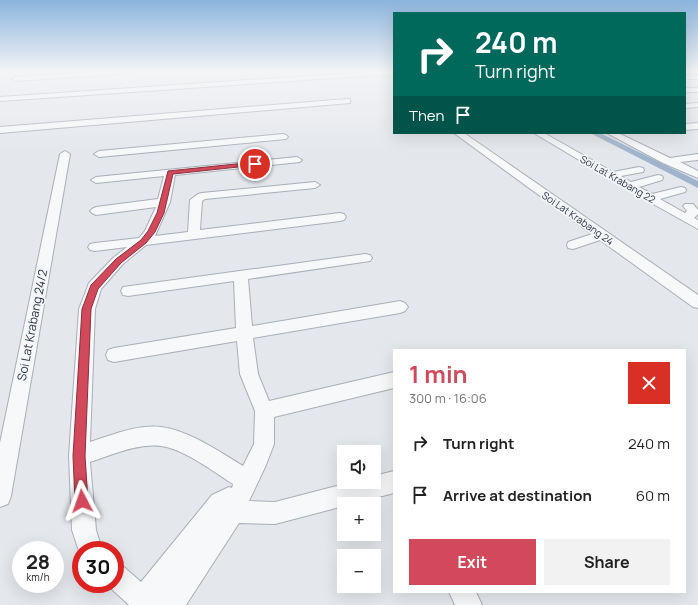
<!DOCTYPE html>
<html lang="en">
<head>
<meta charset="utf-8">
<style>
	:root { --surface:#fff; --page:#f2f2f2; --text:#222; --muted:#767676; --accent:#d1495b }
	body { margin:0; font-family:Manrope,sans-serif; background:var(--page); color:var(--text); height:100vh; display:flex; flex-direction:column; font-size:15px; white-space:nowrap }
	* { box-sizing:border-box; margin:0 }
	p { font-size:13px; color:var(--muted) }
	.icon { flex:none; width:22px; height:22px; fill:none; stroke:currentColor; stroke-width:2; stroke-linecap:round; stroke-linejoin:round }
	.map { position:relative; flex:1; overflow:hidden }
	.side { position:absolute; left:393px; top:349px; width:293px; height:244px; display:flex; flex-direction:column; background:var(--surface); border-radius:0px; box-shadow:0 4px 16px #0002 }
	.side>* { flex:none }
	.hud { position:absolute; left:393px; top:12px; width:293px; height:122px; border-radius:0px; box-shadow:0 4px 16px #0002; background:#00695c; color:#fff; overflow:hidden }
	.fabs { position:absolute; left:337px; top:445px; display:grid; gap:8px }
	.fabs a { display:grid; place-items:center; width:44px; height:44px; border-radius:0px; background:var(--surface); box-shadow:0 4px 16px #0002; font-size:20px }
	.speed { position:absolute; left:12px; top:541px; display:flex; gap:8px; font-size:20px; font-weight:700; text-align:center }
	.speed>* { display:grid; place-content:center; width:52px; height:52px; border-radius:50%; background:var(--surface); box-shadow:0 4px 16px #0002; line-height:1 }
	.speed small { font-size:10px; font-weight:400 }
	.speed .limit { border:6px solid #d22; background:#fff; color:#111 }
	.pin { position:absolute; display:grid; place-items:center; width:34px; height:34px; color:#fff; margin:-17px; border:2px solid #fff; border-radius:50%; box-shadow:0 1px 4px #0007 }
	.me { position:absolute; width:44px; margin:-22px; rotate:356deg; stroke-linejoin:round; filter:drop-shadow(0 0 3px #0008) }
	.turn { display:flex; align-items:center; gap:14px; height:84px; padding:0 16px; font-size:18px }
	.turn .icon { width:52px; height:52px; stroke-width:2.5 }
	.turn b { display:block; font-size:28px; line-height:34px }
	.then { display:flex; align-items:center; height:38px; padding:0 16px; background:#0003; gap:8px; font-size:15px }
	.round { display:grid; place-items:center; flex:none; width:42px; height:42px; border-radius:0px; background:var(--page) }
	.head { display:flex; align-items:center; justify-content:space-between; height:68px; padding:0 16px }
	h1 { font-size:24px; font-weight:700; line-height:30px; color:var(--accent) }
	.action { display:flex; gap:8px; margin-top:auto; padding:8px 16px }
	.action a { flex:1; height:46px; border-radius:0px; background:var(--accent); color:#fff; font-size:16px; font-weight:700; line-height:46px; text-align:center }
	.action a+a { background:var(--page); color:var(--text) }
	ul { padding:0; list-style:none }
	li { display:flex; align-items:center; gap:12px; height:52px; padding:0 16px }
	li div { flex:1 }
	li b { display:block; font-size:15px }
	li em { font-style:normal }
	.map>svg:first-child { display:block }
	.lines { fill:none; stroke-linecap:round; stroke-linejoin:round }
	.canal { fill:#9fb4cc; fill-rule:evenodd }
	.street-casing { stroke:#a9aeb7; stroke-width:2 }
	.street { fill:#f7f8fa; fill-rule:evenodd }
	.route { fill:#d1495b; stroke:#882f3b }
	.labels { text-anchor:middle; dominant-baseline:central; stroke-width:3.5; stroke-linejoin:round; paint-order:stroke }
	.far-street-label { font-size:10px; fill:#2b3445; stroke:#f4f6f9 }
	.street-label { font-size:12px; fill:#2b3445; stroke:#f4f6f9 }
</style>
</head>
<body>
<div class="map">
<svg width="698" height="605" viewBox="0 0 698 605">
	<rect width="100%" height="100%" fill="#e4e7ec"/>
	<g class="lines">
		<path class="canal" d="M 590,133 L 600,133 L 698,181 L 698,188 Z"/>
		<g class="street-casing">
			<path id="street" d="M 106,71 L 135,71 L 132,73 L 15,81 L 12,79 L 15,77 Z
				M 382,71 L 394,71 L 394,74 L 0,101 L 0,97 Z
				M 685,75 L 698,75 L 698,79 L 685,79 Z
				M 685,88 L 698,88 L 698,92 L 685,92 Z
				M 347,99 L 350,99 L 350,103 L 0,133 L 0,127 Z
				M 698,103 L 698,107 L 685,108 L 685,104 Z
				M 698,123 L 698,129 L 685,130 L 685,124 Z
				M 454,133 L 464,133 L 698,295 L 698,308 L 693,307 L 600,240 L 573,249 L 568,248 L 567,245 L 568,242 L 592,234 Z
				M 534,133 L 544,133 L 613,172 L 639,167 L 643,168 L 644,170 L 643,172 L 621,176 L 631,182 L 658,175 L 662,176 L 663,178 L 662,180 L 639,187 L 652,194 L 681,187 L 685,188 L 686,190 L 685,192 L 660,199 L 685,213 L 687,211 L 683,206 L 685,204 L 693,204 L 698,210 L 698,214 L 694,218 L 698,220 L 698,229 L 646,200 Z
				M 607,133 L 618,133 L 670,158 L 698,154 L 698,160 L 680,162 L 698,171 L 698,178 L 663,163 Z
				M 283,134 L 286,135 L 288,137 L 286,139 L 99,157 L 94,154 L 99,151 Z
				M 65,151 L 70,154 L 11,496 L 8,504 L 0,507 L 0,443 L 60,154 Z
				M 297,157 L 302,160 L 300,162 L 175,175 L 170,202 L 155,236 L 188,232 L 190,200 L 198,194 L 202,193 L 315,182 L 320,185 L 315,188 L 205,199 L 202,201 L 200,230 L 340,213 L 344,214 L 346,217 L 344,220 L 340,221 L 146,245 L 123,264 L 101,289 L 95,309 L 90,442 C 112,435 137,424 161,427 C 188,430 220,452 243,466 L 254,444 L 255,411 L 240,374 L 237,341 L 114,362 L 108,360 L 106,355 L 108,350 L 114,348 L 236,328 L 234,281 L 128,296 L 123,295 L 121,291 L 123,287 L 365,254 L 370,255 L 372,258 L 370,261 L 248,279 L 252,326 L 400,301 L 405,303 L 408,307 L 405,311 L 400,313 L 253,338 L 258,374 L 269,401 L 394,372 L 394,388 L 274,417 L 274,444 L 266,465 L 249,501 L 275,502 L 352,482 L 374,482 L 374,476 L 394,471 L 394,493 L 352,504 L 344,504 L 344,506 L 275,524 L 239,523 L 186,605 L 129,605 L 106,584 L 115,584 L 115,564 L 124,567 L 141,582 L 212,495 L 229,487 L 232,488 L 233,484 C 214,472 184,449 161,446 C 137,443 112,455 90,462 L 96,530 L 102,550 L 81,550 L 81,557 L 72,530 L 69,456 L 79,309 L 89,283 L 113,258 L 127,247 L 95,251 L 90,250 L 88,247 L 90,244 L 95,243 L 139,238 L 145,231 L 156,207 L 96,215 L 92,213 L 90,211 L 92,209 L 96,207 L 158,199 L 164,176 L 96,183 L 91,180 L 96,177 Z
				M 449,592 L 476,592 L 482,605 L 455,605 Z"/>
		</g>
		<use href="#street" class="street"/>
	</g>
	<linearGradient id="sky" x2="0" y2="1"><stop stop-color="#8bb4dd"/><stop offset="0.46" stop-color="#f3f4f6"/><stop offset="1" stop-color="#f3f4f6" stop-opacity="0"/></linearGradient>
	<rect width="698" height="155" fill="url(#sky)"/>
	<path class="route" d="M 255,162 L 257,163 L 257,165 L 173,174 L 164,213 L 155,232 L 146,243 L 121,263 L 98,289 L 91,309 L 85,456 L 88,501 L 86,506 L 82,508 L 77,506 L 75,501 L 73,456 L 82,309 L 91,285 L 116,259 L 141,240 L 148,231 L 157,213 L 168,171 Z"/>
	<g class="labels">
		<g class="far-street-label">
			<text transform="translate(618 179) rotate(30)">Soi Lat Krabang 22</text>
			<text transform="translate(578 218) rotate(35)">Soi Lat Krabang 24</text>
		</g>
		<g class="street-label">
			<text transform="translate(32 325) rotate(-79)">Soi Lat Krabang 24/2</text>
		</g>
	</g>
</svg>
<div class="fabs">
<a><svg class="icon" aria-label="sound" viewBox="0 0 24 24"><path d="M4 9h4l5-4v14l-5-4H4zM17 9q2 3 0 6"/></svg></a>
<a>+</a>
<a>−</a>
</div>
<div class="speed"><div>28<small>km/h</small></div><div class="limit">30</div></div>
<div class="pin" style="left:255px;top:164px;background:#d93025"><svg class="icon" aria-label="arrive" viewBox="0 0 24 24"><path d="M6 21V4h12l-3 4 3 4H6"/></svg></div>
<svg class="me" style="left:82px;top:501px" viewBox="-20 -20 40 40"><path d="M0-17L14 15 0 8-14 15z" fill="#d1495b" stroke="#fff" stroke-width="4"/></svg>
<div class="hud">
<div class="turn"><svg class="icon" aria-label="right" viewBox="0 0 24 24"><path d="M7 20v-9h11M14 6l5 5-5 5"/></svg><div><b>240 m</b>Turn right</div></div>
<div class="then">Then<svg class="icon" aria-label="arrive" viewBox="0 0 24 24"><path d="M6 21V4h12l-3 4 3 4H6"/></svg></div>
</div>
<section class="side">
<div class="head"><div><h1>1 min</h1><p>300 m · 16:06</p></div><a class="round" style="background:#d93025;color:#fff"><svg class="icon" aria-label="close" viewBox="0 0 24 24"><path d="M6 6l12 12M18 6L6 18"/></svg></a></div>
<ul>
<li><svg class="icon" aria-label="right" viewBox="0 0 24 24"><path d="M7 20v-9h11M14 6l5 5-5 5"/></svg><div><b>Turn right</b></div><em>240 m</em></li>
<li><svg class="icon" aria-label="arrive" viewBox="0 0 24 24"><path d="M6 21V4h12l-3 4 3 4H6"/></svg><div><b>Arrive at destination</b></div><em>60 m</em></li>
</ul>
<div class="action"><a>Exit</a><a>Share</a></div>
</section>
</div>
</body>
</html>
